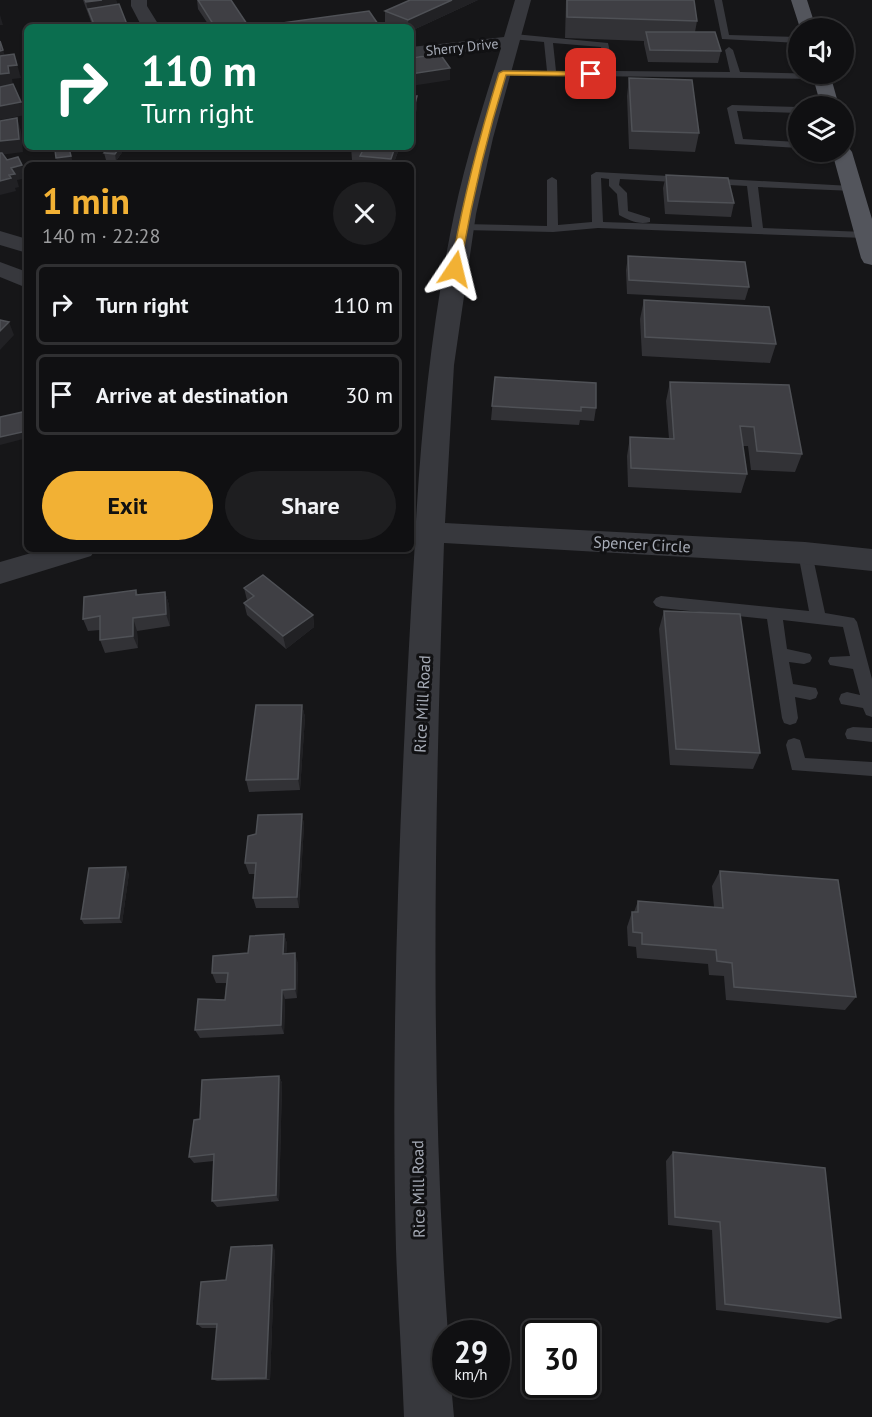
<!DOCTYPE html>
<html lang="en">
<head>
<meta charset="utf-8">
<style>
	:root { --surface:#101012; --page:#1e1e20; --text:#f1f3f6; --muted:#9c9d9f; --line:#303032; --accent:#f2b134 }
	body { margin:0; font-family:"PT Sans",sans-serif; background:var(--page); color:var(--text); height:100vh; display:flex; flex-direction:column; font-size:22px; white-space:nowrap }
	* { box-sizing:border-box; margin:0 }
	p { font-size:20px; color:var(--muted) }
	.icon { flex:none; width:33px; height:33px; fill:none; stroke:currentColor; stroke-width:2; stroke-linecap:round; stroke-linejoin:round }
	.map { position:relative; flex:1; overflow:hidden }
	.panel { position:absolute; left:24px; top:162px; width:390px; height:390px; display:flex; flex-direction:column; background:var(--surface); border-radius:9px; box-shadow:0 2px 4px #0004,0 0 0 2px var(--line) }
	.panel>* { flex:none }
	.top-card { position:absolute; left:24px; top:24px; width:390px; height:126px; border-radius:9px; box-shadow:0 2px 4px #0004,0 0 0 2px var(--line); background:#0b6e4f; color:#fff; overflow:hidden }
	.tools { position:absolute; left:788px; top:18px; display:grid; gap:12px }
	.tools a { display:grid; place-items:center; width:66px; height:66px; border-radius:50%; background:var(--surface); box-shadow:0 2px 4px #0004,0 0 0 2px var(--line); font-size:30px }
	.speed { position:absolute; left:432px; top:1320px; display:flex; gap:12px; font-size:30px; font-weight:700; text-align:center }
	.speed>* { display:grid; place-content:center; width:78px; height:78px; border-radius:50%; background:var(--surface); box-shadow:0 2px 4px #0004,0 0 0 2px var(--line); line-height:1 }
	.speed small { font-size:15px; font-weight:400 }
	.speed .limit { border:3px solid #111; border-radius:9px; background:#fff; color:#111 }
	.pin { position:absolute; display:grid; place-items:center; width:51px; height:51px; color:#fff; margin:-26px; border-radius:12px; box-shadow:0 3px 9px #0006 }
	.me { position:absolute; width:66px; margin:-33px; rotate:10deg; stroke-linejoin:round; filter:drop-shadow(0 0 4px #0008) }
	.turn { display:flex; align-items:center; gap:21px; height:126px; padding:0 18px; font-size:27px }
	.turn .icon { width:78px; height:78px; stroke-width:2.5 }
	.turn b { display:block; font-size:42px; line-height:51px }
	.round { display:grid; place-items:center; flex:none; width:63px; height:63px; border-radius:32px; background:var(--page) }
	.overview { display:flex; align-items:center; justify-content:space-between; height:102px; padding:0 18px }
	h1 { font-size:36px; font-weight:600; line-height:45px; color:var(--accent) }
	.action { display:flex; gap:12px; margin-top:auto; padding:12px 18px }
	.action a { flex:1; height:69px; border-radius:36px; background:var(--accent); color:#111; font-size:24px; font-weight:600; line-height:69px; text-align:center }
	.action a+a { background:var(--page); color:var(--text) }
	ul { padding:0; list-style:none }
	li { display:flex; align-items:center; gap:18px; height:81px; margin:0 12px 9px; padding:0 6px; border:3px solid var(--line); border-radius:9px }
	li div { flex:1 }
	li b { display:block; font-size:22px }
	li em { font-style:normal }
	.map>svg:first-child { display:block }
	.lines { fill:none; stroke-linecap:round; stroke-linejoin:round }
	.service { fill:#37383d; fill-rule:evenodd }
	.minor { fill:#37383d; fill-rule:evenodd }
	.primary { fill:#53555c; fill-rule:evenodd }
	.wall { fill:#323236 }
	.shaded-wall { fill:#212124 }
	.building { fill:#3f3f44; stroke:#4f5156; stroke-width:1.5 }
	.route { fill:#f2b134; stroke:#9d7322; stroke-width:1.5 }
	.labels { text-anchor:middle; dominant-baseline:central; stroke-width:6; stroke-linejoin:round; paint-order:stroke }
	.far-street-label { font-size:14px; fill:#a8adb8; stroke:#111113 }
	.street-label { font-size:16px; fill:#a8adb8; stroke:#111113 }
</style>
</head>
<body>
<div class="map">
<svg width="872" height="1417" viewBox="0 0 872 1417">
	<rect width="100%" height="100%" fill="#161618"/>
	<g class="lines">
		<path class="service" d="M 714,0 L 722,0 L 729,35 L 798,37 L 798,43 L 722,39 Z
			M 514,34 L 608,43 L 614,71 L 730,72 L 725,50 L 729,47 L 733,50 L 740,72 L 823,74 L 827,76 L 822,79 L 500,75 L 500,71 L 503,70 L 547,71 L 544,42 L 511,39 L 510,37 ZM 553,43 L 601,47 L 605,71 L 556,71 Z
			M 732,105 L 798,107 L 798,113 L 737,111 L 743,139 L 798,142 L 798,148 L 735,144 L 727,108 Z
			M 596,172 L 851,186 L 856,189 L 855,191 L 758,187 L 763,228 L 865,232 L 871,235 L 865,238 L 598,228 L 553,232 L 463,230 L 458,227 L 463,224 L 547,226 L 547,180 L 552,177 L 557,180 L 558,225 L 592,222 L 591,175 ZM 601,178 L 609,179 L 609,186 L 617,194 L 619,215 C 629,220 638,225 650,222 L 650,218 L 628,211 L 627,193 L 619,185 L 620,179 L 747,186 L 752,227 L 603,222 Z
			M 805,548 L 812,553 L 825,613 L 854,618 L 857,622 L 872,679 L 872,717 L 866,715 L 863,708 L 841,704 L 839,699 L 841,694 L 847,692 L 860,695 L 853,669 L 830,665 L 828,661 L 830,657 L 850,656 L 843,627 L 783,620 L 787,649 L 810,654 L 812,658 L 810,662 L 804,664 L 789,662 L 793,684 L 816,688 L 818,693 L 816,698 L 810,700 L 795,697 L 798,718 L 796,723 L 790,725 L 784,723 L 782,718 L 767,619 L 661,608 L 656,606 L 653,602 L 656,598 L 661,596 L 809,611 L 798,553 Z
			M 853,727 L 872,728 L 872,742 L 847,739 L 845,734 L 847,729 Z
			M 794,738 L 800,740 L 805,758 L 872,762 L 872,776 L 792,770 L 786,745 L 788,740 Z"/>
		<path class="minor" d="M 131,0 L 147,0 L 147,6 L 160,27 L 142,27 L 131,6 Z
			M 515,0 L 531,0 L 493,138 L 476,214 L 454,365 L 445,523 L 805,542 L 872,549 L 872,571 L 805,564 L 444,543 C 435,806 429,1071 448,1334 L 446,1334 L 446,1384 L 451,1384 L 454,1417 L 404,1417 C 402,1361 398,1305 396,1249 C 390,1015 401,776 415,541 L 411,541 L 411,521 L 416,521 C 422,418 433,316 454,215 C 466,158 484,103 501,48 L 411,57 L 411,47 L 504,37 Z
			M 0,231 L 27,239 L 27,253 L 0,245 Z
			M 0,262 L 27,272 L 27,288 L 0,277 Z
			M 45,549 L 96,549 L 91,556 L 0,584 L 0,562 Z"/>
		<path class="primary" d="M 791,0 L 807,0 L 816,28 L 800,28 Z
			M 812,74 L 830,74 L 839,106 L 821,106 Z
			M 843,146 L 849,148 L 852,152 L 872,219 L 872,265 L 864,263 L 861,258 L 832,152 L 843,152 Z"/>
	</g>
	<path class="wall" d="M 83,0 L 116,0 L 117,4 L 128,27 L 93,27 Z
		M 197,0 L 231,0 L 249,27 L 210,27 L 198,9 Z
		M 478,0 L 411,31 L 411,27 L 395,27 L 385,23 L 385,11 Z
		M 566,0 L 694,0 L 697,21 L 695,32 L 721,51 L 718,63 L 648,62 L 644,44 L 644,41 L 565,38 Z
		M 629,78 L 699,133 L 695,152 L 629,149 L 627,96 Z
		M 109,147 L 123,147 L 123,151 L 116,161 L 106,160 L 104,153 Z
		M 351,147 L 399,147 L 399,149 L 393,165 L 361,165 L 361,160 L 352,160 Z
		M 666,175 L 734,203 L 731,217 L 665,214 L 663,188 Z
		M 628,256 L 749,287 L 745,300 L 627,294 L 626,270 Z
		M 644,300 L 776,344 L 770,363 L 642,356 L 640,319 Z
		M 495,377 L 596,408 L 594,421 L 580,420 L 579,425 L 491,420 Z
		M 670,382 L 802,454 L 795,472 L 751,470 L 748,446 L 743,446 L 747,474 L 741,493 L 628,487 L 627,456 L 630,437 L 669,439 L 666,401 Z
		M 244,588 L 313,615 L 314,627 L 286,649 L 247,615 L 244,603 L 247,600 Z
		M 136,590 L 138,595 L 165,592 L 169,605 L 170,626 L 137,631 L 138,648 L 105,653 L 100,640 L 100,630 L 88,631 L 83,619 Z
		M 664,611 L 760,753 L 753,769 L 670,765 L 659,629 Z
		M 302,705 L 305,717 L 300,790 L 249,792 L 246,780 Z
		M 302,814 L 304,825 L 299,908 L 256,908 L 253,898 L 255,874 L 249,874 L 245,863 L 256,834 Z
		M 720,871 L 856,997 L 845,1010 L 726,1000 L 724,976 L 709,975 L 708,964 L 637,958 L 636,947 L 628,946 L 627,927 L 632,912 L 634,912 L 638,901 L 714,907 L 712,886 Z
		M 129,873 L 122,923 L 84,924 L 81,919 Z
		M 284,934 L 287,944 L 286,954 L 298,963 L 297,998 L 285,999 L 284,1034 L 200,1038 L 195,1030 L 225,1000 L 226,983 L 216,983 L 212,973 Z
		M 279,1076 L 282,1083 L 279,1201 L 217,1207 L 212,1201 L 214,1161 L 194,1163 L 189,1157 L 200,1119 Z
		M 673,1152 L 841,1318 L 828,1323 L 716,1310 L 712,1230 L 668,1225 L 666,1161 Z
		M 275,1250 L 270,1380 L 217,1381 L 212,1379 L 217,1328 L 202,1328 L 197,1324 L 226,1280 Z"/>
	<path class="shaded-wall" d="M 102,0 L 116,0 L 119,10 L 88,9 L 89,14 L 86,2 Z
		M 452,0 L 478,0 L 411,31 L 411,27 L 408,27 L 408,20 Z
		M 0,15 L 3,25 L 0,25 Z
		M 378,24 L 378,27 L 355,27 Z
		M 3,50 L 5,56 L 0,57 L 0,51 Z
		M 14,54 L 21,78 L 12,79 L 13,85 L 0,87 L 0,74 L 8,66 Z
		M 450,68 L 450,80 L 411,86 L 411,74 Z
		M 417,96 L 417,109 L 411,130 L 411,118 Z
		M 21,102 L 25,115 L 0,120 L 0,106 Z
		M 17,118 L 21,131 L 23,152 L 0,155 L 0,141 Z
		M 120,147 L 123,147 L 123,151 L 116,161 L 115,154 Z
		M 395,147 L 399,147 L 399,149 L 393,165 L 391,165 L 391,159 Z
		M 69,148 L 73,163 L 58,165 L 56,158 Z
		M 22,165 L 27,178 L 17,180 L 19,187 L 15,188 L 16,191 L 0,195 L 0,181 L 9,175 L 11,168 Z
		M 9,322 L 14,335 L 0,350 L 0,331 Z
		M 27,431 L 27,438 L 0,445 L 0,437 Z
		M 165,592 L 169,605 L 170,626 L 166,614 Z
		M 313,615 L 314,627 L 286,649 L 283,636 Z
		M 133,618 L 137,631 L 138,648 L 133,636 Z
		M 302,705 L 305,717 L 300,790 L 298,779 Z
		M 302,814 L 304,825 L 299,908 L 297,897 Z
		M 126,867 L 129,873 L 122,923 L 119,918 Z
		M 284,934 L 287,944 L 286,963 L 283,954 Z
		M 295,953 L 298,963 L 297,998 L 295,989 Z
		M 282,990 L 285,999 L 284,1034 L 281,1025 Z
		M 279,1076 L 282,1083 L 279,1201 L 276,1195 Z
		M 272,1245 L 275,1250 L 270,1380 L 266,1378 Z"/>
	<path class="building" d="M 85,0 L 102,0 L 86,2 Z
		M 198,0 L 231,0 L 249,27 L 215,27 Z
		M 410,0 L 452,0 L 408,20 L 385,11 Z
		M 567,0 L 694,0 L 697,21 L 567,17 Z
		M 119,4 L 128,27 L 95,27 L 88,9 Z
		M 369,11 L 378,24 L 355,27 L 268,27 L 267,25 Z
		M 646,32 L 715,32 L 721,51 L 650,50 Z
		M 0,41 L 3,50 L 0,51 Z
		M 14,54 L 17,65 L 8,66 L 9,73 L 0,74 L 0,56 Z
		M 440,54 L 450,68 L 411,74 L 411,58 Z
		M 629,78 L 692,80 L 699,133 L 632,131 Z
		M 13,84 L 21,102 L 0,106 L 0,87 Z
		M 411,96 L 417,96 L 411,118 Z
		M 17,118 L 19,139 L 0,141 L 0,121 Z
		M 109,147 L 120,147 L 115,154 L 104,153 Z
		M 355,147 L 395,147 L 391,159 L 360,156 L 364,148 Z
		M 69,148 L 71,156 L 56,158 L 55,150 Z
		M 0,153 L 2,153 L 7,160 L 18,157 L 22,165 L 11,168 L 15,174 L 9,175 L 11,178 L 0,181 Z
		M 666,175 L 728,178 L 734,203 L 668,201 Z
		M 628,256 L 745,262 L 749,287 L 629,280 Z
		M 644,300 L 769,307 L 776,344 L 645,337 Z
		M 0,320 L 9,322 L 0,331 Z
		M 495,377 L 596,383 L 596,408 L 581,407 L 581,411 L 492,406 Z
		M 670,382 L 789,385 L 802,454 L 757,451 L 754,427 L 740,426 L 747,474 L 631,468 L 630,437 L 674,439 Z
		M 27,411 L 27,431 L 0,437 L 0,417 Z
		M 263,575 L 313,615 L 283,636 L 244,603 L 254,596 L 244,588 Z
		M 136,590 L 136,595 L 165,592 L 166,614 L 133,618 L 133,636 L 100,640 L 100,616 L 83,619 L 84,597 Z
		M 664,611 L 740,614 L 760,753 L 676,749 Z
		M 256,705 L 302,705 L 298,779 L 246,780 Z
		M 302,814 L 297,897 L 253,898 L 256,863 L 245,863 L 248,836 L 256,834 L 258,815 Z
		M 126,867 L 119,918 L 81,919 L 89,868 Z
		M 720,871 L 838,880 L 856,997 L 734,987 L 732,963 L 717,961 L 716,950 L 642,944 L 642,933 L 633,932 L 632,912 L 638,912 L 638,901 L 723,908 Z
		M 284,934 L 283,954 L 295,953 L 295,989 L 282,990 L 281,1025 L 195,1030 L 198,999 L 225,1000 L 228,973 L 212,973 L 213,956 L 248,953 L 250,936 Z
		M 279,1076 L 276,1195 L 212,1201 L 214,1154 L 189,1157 L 194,1120 L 200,1119 L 202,1080 Z
		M 673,1152 L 825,1168 L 841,1318 L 725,1304 L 720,1222 L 675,1217 Z
		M 272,1245 L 266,1378 L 212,1379 L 217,1324 L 197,1324 L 201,1282 L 226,1280 L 231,1247 Z"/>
	<path class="route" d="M 503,71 L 591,72 L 595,74 L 591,76 L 506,75 C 486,139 471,203 460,269 L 455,272 L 451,269 C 462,202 479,138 499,73 Z"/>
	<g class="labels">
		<g class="far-street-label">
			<text transform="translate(462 47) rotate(-6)">Sherry Drive</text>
		</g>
		<g class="street-label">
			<text transform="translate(642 544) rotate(3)">Spencer Circle</text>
			<text transform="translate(422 704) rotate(-87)">Rice Mill Road</text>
			<text transform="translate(418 1189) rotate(-91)">Rice Mill Road</text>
		</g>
	</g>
</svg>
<div class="tools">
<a><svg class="icon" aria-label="sound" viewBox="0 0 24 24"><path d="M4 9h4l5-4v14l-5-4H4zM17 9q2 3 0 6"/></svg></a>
<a><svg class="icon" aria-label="layers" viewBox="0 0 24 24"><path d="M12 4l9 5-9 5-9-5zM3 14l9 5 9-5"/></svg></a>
</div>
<div class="speed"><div>29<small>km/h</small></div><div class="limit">30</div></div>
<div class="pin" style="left:591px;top:74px;background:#d93025"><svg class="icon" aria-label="arrive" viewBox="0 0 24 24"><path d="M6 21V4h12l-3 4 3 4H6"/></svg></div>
<svg class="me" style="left:455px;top:269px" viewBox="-20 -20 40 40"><path d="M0-17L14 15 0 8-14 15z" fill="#f2b134" stroke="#fff" stroke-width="4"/></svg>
<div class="top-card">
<div class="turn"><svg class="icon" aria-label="right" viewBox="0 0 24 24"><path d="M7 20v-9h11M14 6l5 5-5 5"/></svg><div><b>110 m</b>Turn right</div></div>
</div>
<section class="panel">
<div class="overview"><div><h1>1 min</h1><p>140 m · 22:28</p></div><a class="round"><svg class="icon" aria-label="close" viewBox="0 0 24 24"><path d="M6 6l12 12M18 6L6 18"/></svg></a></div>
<ul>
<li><svg class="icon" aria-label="right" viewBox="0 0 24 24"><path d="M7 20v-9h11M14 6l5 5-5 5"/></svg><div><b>Turn right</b></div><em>110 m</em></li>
<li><svg class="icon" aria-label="arrive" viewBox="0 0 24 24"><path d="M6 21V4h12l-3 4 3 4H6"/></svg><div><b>Arrive at destination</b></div><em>30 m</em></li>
</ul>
<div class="action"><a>Exit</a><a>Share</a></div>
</section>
</div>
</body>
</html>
